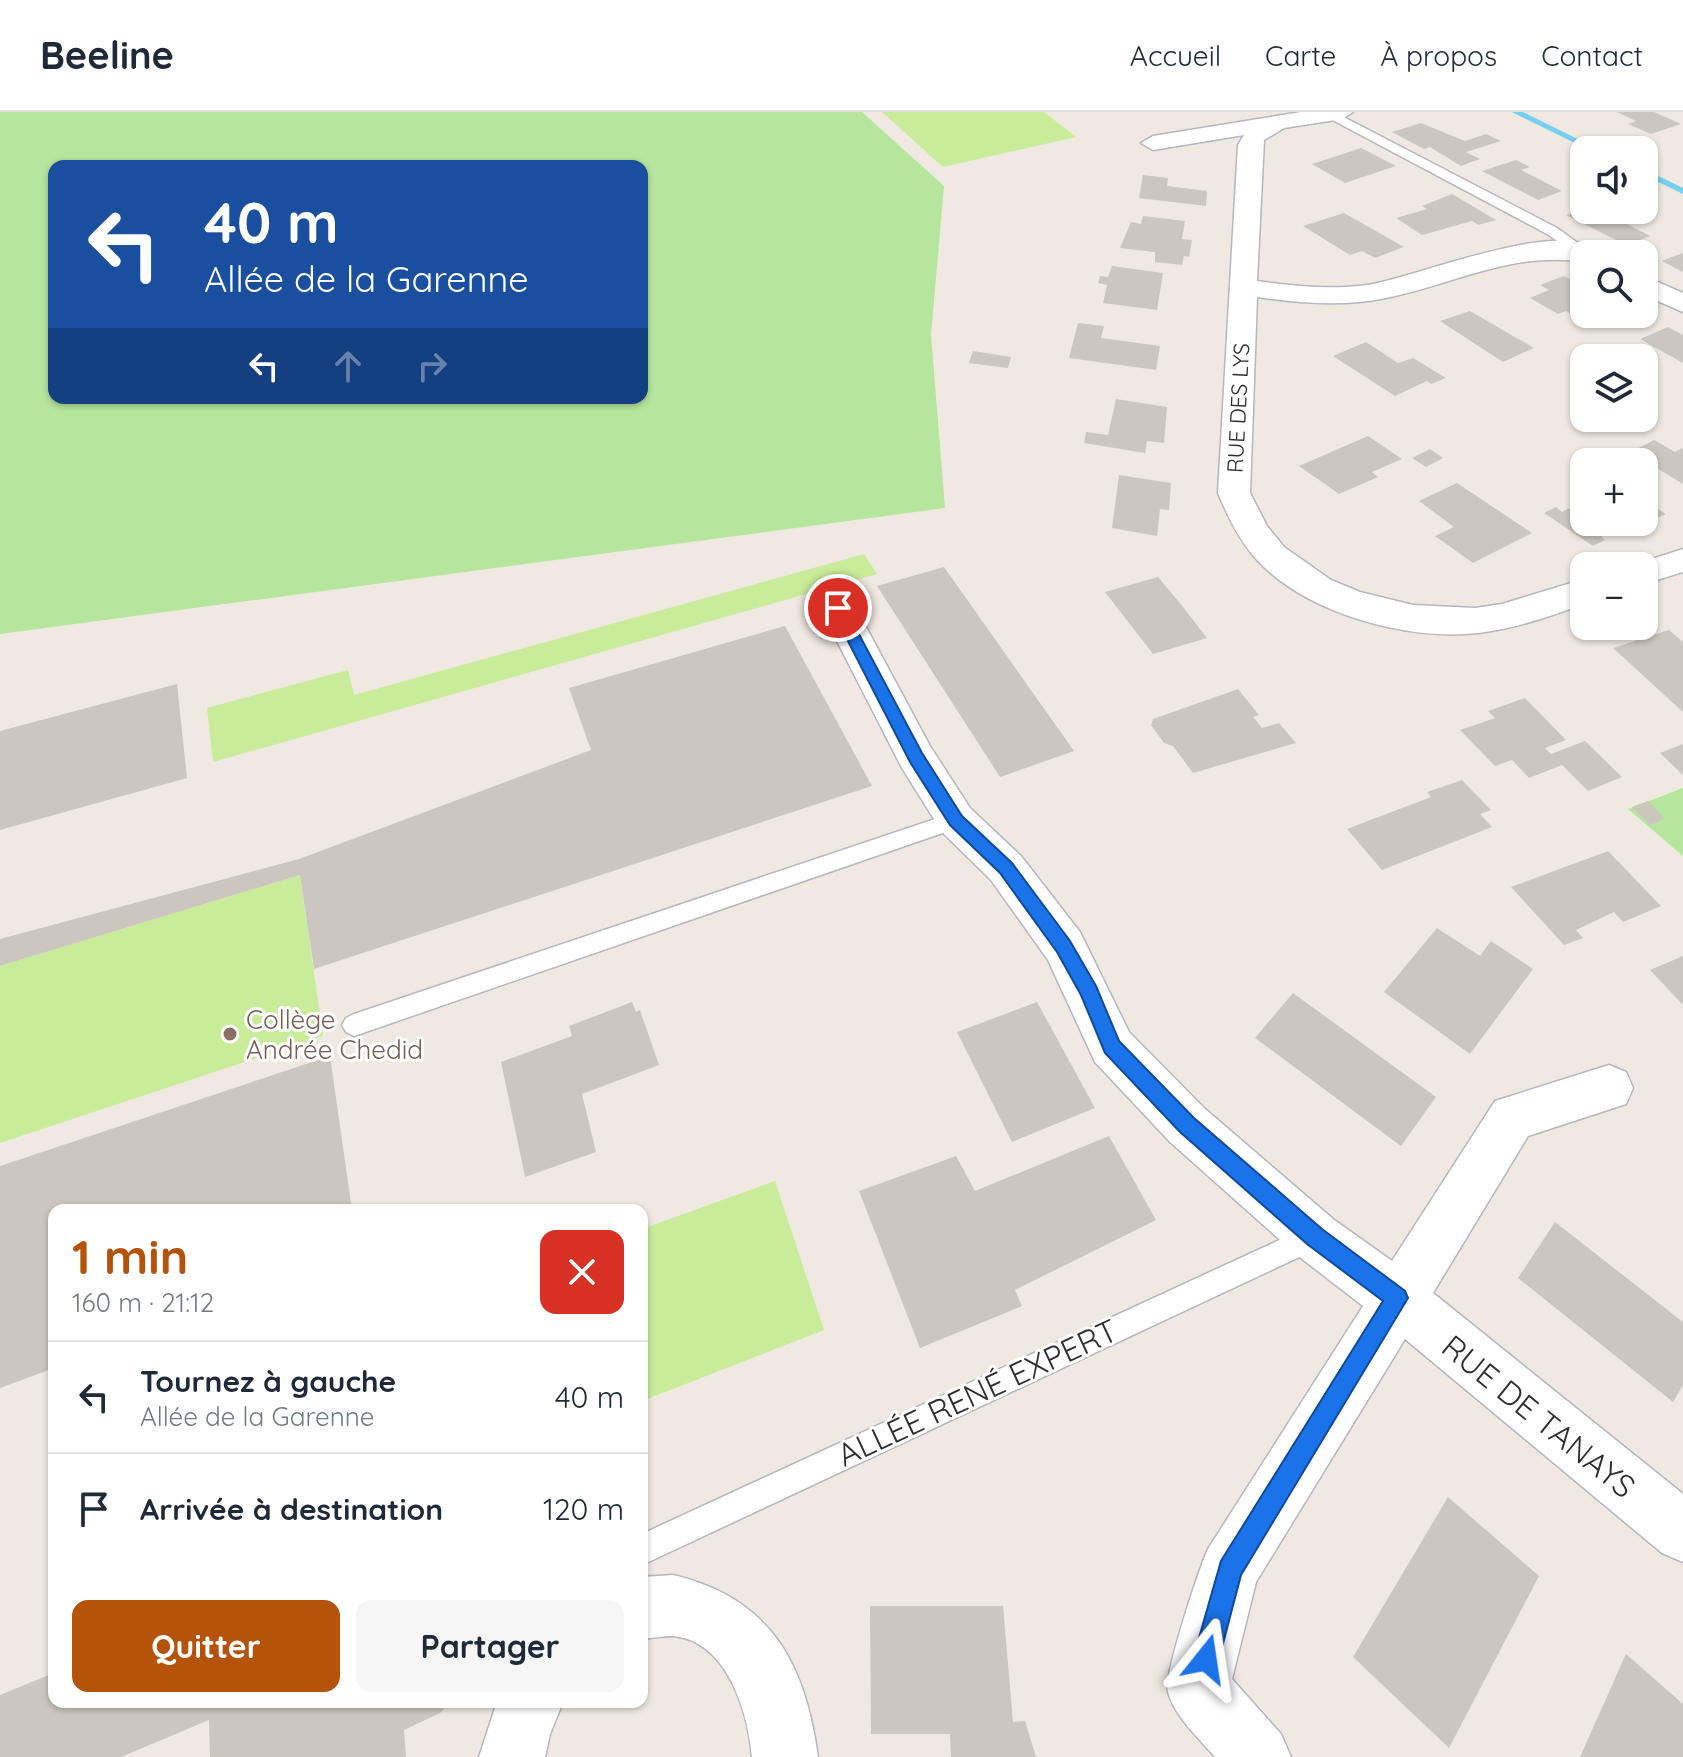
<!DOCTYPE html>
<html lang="fr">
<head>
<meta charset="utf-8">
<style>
	:root { --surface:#fff; --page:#f6f6f7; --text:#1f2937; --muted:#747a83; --line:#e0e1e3; --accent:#b45309 }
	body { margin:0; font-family:Quicksand,sans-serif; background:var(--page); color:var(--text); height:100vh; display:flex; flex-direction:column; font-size:30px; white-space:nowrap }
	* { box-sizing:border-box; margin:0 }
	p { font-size:26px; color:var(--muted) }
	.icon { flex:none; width:44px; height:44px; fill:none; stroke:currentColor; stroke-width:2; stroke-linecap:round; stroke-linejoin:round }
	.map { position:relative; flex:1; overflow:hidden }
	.side { position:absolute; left:48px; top:1092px; width:600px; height:504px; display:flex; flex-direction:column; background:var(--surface); border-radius:16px; box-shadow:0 2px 6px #0004 }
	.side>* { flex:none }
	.banner { position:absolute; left:48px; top:48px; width:600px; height:244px; border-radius:16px; box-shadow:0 2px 6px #0004; background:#1a4fa0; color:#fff; overflow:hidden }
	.buttons { position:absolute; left:1570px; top:24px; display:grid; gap:16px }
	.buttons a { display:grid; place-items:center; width:88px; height:88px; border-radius:16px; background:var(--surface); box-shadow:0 2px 6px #0004; font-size:40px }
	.pin { position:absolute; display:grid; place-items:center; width:68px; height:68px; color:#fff; margin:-34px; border:4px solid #fff; border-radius:50%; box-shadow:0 2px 8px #0007 }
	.me { position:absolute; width:88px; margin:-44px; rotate:15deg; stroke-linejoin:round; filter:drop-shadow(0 0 6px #0008) }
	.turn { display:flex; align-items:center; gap:28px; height:168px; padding:0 24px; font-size:36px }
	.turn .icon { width:104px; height:104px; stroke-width:2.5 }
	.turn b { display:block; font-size:56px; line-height:68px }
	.lanes { display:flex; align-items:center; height:76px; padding:0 24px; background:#0003; justify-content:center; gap:40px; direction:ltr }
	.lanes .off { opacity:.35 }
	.round { display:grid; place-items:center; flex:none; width:84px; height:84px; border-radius:16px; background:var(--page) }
	.head { display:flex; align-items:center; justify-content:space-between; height:136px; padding:0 24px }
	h1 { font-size:48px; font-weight:700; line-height:60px; color:var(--accent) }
	.primary-button { display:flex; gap:16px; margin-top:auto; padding:16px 24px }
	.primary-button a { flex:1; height:92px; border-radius:16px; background:var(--accent); color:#fff; font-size:32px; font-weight:700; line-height:92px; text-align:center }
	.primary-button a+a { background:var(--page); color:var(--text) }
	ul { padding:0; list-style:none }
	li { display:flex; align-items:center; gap:24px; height:112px; padding:0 24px; border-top:2px solid var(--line) }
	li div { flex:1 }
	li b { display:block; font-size:30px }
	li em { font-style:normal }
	header { display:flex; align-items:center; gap:48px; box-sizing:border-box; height:112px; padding:0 40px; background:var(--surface); border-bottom:2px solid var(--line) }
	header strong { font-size:38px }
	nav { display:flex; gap:44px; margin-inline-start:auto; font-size:28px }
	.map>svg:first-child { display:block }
	.green { fill:#b6e59e; fill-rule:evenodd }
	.pitch { fill:#c9ec9a }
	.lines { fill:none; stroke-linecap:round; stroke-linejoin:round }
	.stream { fill:#75cff0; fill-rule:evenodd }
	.building { fill:#cbc7bf }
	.service-casing { stroke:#b4b7c1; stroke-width:3 }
	.minor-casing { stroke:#b4b7c1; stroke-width:3 }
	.service { fill:#fff; fill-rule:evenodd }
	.minor { fill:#fff; fill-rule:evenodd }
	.route { fill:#1a73e8; stroke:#114b97; stroke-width:2 }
	.education-dot { fill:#8d6e63; stroke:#fff; stroke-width:3 }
	.labels { text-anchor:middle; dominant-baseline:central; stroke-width:6; stroke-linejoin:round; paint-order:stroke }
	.far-street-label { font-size:22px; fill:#2e2e2e; stroke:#fff }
	.education-label { font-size:26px; fill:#785e54; stroke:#fff; text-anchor:start }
	.near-street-label { font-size:32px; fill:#2e2e2e; stroke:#fff }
</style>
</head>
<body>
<header>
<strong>Beeline</strong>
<nav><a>Accueil</a><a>Carte</a><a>À propos</a><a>Contact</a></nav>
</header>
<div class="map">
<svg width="1683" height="1645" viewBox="0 0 1683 1645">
	<rect width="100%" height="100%" fill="#efe9e1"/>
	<path class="green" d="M 0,0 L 862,0 L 944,74 L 931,223 L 945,396 L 0,522 ZM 54,54 L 642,54 L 642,286 L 54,286 Z
		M 1683,676 L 1683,744 L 1628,697 Z"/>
	<path class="pitch" d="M 882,0 L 1044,0 L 1076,25 L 943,55 Z
		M 864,442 L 877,462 L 213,650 L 207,596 L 348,558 L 354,583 Z
		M 300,763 L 323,924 L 0,1031 L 0,854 Z
		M 775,1069 L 824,1218 L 642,1289 L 642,1117 Z"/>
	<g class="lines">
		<path class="stream" d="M 1512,0 L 1523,0 L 1600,38 L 1589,38 Z
			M 1644,57 L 1683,76 L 1683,82 L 1644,63 Z"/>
	</g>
	<path class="building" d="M 1617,0 L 1654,0 L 1681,12 L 1651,22 L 1628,12 L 1636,9 Z
		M 1421,11 L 1465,29 L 1486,22 L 1501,29 L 1466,40 L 1480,47 L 1461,54 L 1430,35 L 1424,37 L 1392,20 Z
		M 1361,36 L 1396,54 L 1345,71 L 1312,52 Z
		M 1516,48 L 1530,55 L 1521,58 L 1562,79 L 1538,88 L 1482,59 Z
		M 1143,63 L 1168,66 L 1167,74 L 1207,79 L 1206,94 L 1139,86 Z
		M 1452,82 L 1496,108 L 1478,113 L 1472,109 L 1422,123 L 1396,106 L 1427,97 L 1422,94 Z
		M 1584,96 L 1616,98 L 1627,103 L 1617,107 L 1650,124 L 1626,133 L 1566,103 Z
		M 1344,101 L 1404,135 L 1375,146 L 1362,139 L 1350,143 L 1303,114 Z
		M 1143,104 L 1185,109 L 1182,127 L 1192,128 L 1189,145 L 1184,144 L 1182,153 L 1155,150 L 1155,140 L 1120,136 L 1131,110 L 1141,112 Z
		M 1683,141 L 1683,160 L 1662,149 L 1669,146 Z
		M 1112,154 L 1163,161 L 1157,198 L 1103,191 L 1107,173 L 1098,171 L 1100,164 L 1108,165 Z
		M 1564,164 L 1584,174 L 1584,202 L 1578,205 L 1566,199 L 1558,202 L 1530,186 L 1549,178 L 1540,173 Z
		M 1470,199 L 1534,236 L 1503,250 L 1440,209 Z
		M 1078,211 L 1104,214 L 1101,226 L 1160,234 L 1156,258 L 1069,246 Z
		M 1668,215 L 1683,223 L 1683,251 L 1640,227 Z
		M 1366,230 L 1398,251 L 1413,246 L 1446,266 L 1431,272 L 1427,269 L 1395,284 L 1333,244 Z
		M 973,239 L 1011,245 L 1008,256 L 969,251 Z
		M 1116,287 L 1167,295 L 1164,331 L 1147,329 L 1145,341 L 1084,331 L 1086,320 L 1108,323 Z
		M 1368,324 L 1402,347 L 1372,360 L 1378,365 L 1339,382 L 1299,354 Z
		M 1654,328 L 1675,340 L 1683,336 L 1683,372 L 1631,340 Z
		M 1430,337 L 1443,346 L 1426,355 L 1412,346 Z
		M 1119,363 L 1171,371 L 1169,398 L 1160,397 L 1157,424 L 1112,416 Z
		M 1457,371 L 1532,421 L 1473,451 L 1435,424 L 1454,415 L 1419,389 Z
		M 1644,388 L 1666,402 L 1636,416 L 1629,411 L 1601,425 L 1605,428 L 1593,434 L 1544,401 L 1556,395 L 1562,400 L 1584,389 L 1584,410 L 1644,410 Z
		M 944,455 L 1074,639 L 1000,665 L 877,474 Z
		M 1158,465 L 1179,490 L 1207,526 L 1153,542 L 1105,480 Z
		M 785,514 L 872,674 L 314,857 L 300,763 L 0,854 L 0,827 L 299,747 L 591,638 L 569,576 Z
		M 1669,518 L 1683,530 L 1683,600 L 1613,536 Z
		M 177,572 L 187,666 L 0,718 L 0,619 Z
		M 1238,577 L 1259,603 L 1253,605 L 1262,616 L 1279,611 L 1296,631 L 1193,661 L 1173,634 L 1164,631 L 1151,613 L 1153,607 Z
		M 1525,586 L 1566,628 L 1545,636 L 1551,642 L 1585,629 L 1622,665 L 1588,679 L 1562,653 L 1529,666 L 1512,648 L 1495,654 L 1460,618 L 1495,606 L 1488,599 Z
		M 1683,632 L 1683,663 L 1660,641 Z
		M 1462,668 L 1491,698 L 1480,702 L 1492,715 L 1382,758 L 1347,717 L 1431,685 L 1427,680 Z
		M 1648,689 L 1665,707 L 1650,713 L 1632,695 Z
		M 1608,739 L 1661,794 L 1623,810 L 1614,800 L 1576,818 L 1583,826 L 1564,833 L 1511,775 Z
		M 1437,816 L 1480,844 L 1491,829 L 1533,857 L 1470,942 L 1384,880 Z
		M 1683,844 L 1683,893 L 1650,858 Z
		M 1293,881 L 1436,985 L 1401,1034 L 1255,926 Z
		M 632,890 L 636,900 L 640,898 L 659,953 L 582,982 L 596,1040 L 525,1065 L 501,950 L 572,924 L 569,914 Z
		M 1037,890 L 1095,996 L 1012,1030 L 957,920 Z
		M 330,944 L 352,1098 L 54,1098 L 54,1256 L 0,1276 L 0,1054 Z
		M 1109,1024 L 1156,1108 L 1015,1178 L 1022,1194 L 920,1236 L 859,1079 L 956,1044 L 975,1079 Z
		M 1555,1110 L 1683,1210 L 1683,1273 L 1673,1290 L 1518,1166 Z
		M 1448,1385 L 1539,1464 L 1449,1636 L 1353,1545 Z
		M 870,1494 L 1003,1494 L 1013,1610 L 1025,1609 L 1036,1645 L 951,1645 L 950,1622 L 871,1622 Z
		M 1626,1542 L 1683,1592 L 1683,1645 L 1580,1645 Z
		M 54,1561 L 54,1590 L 450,1590 L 440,1601 L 404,1618 L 406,1645 L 210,1645 L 209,1608 L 121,1645 L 0,1645 L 0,1583 Z"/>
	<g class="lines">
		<g class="service-casing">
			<path id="service" d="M 1325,0 L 1334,0 L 1557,116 L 1593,142 L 1581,145 L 1547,122 L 1325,4 Z
				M 956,700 L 966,708 L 963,714 L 354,924 L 346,920 L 342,913 L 346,906 L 354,902 Z
				M 1314,1112 L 1323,1116 L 1327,1125 L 1323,1134 L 642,1453 L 642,1422 Z"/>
		</g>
		<g class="minor-casing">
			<path id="minor" d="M 1301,0 L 1353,0 L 1342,7 L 1284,16 L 1264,28 L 1257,169 C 1293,174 1331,178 1367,173 C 1409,168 1569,101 1597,142 L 1584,142 L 1584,150 C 1512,139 1455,172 1386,186 C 1343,195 1299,191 1257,185 L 1250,381 L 1267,414 L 1284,435 L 1331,468 L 1360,480 L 1413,493 L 1475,496 L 1502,492 L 1584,467 L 1584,492 C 1550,504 1515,517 1478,521 C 1408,529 1308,502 1258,449 C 1240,430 1228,405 1218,381 L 1238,33 L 1244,23 L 1153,38 L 1141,31 L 1153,24 Z
				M 1644,164 L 1683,181 L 1683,200 L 1644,183 Z
				M 1683,437 L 1683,460 L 1644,472 L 1644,454 L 1630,454 Z
				M 838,484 L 851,487 L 930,634 L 970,696 L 1021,744 L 1080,820 L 1129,920 L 1204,996 L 1333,1107 L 1392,1149 L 1495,989 L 1609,953 L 1626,960 L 1633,976 L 1626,992 L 1528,1024 L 1433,1181 L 1683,1382 L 1683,1450 L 1662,1441 L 1405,1227 L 1256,1470 L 1232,1567 L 1281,1622 L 1291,1645 L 1215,1645 C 1198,1625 1175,1605 1168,1580 C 1163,1565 1199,1457 1208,1437 L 1363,1194 L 1297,1143 L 1170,1030 L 1095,950 L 1048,848 L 991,768 L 942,720 L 902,656 L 820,496 L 825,487 Z
				M 673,1463 C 770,1486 805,1550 818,1645 L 752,1645 C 748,1601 728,1529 673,1524 C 663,1524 652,1526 642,1527 L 642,1465 Z
				M 497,1590 L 563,1590 L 550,1622 L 545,1645 L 479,1645 Z"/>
		</g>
		<use href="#service" class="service"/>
		<use href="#minor" class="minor"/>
	</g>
	<path class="route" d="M 838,491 L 845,496 L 922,641 L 962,704 L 1012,751 L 1070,829 L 1096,874 L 1119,929 L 1194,1006 L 1322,1117 L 1405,1179 L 1408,1186 L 1241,1463 L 1219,1547 L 1215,1556 L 1206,1560 L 1197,1556 L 1193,1547 L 1221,1449 L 1383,1189 L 1307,1132 L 1180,1020 L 1105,941 L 1081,883 L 1057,840 L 1000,761 L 950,713 L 910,650 L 831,496 Z"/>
	<circle class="education-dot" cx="230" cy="922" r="8"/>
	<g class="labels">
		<g class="far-street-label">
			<text transform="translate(1238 296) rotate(-87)">RUE DES LYS</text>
		</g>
		<g class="education-label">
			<text x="246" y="907">Collège<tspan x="246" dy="30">Andrée Chedid</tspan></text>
		</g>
		<g class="near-street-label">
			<text transform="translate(977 1280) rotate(-25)">ALLÉE RENÉ EXPERT</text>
			<text transform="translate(1539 1304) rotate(39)">RUE DE TANAYS</text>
		</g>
	</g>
</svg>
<div class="buttons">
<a><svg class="icon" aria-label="sound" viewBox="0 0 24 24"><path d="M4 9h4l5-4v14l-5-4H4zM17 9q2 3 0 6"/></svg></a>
<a><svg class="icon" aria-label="search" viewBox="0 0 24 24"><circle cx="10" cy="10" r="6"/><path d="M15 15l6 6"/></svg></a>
<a><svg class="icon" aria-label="layers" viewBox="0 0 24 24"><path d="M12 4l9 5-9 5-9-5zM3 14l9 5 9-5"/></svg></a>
<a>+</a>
<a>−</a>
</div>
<div class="pin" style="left:838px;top:496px;background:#d93025"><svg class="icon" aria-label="arrive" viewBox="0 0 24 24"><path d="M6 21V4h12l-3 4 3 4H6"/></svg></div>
<svg class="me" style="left:1206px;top:1547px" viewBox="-20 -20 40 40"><path d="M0-17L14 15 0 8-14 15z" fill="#1a73e8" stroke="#fff" stroke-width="4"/></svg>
<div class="banner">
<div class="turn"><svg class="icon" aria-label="left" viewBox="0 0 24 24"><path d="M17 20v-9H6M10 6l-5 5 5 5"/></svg><div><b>40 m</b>Allée de la Garenne</div></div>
<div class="lanes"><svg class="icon" aria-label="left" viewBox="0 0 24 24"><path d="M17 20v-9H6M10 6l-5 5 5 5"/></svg><svg class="icon off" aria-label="ahead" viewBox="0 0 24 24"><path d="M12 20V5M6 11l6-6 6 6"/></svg><svg class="icon off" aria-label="right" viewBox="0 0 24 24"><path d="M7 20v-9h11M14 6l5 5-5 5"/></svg></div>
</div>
<section class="side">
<div class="head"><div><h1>1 min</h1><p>160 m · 21:12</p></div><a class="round" style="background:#d93025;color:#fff"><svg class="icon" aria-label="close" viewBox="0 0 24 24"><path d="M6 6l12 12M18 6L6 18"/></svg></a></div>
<ul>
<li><svg class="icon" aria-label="left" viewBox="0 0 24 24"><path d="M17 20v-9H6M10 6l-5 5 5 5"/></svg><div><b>Tournez à gauche</b><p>Allée de la Garenne</p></div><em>40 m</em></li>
<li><svg class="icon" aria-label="arrive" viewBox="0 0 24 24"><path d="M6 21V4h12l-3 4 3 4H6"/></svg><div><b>Arrivée à destination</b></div><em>120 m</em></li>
</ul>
<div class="primary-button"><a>Quitter</a><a>Partager</a></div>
</section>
</div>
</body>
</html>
